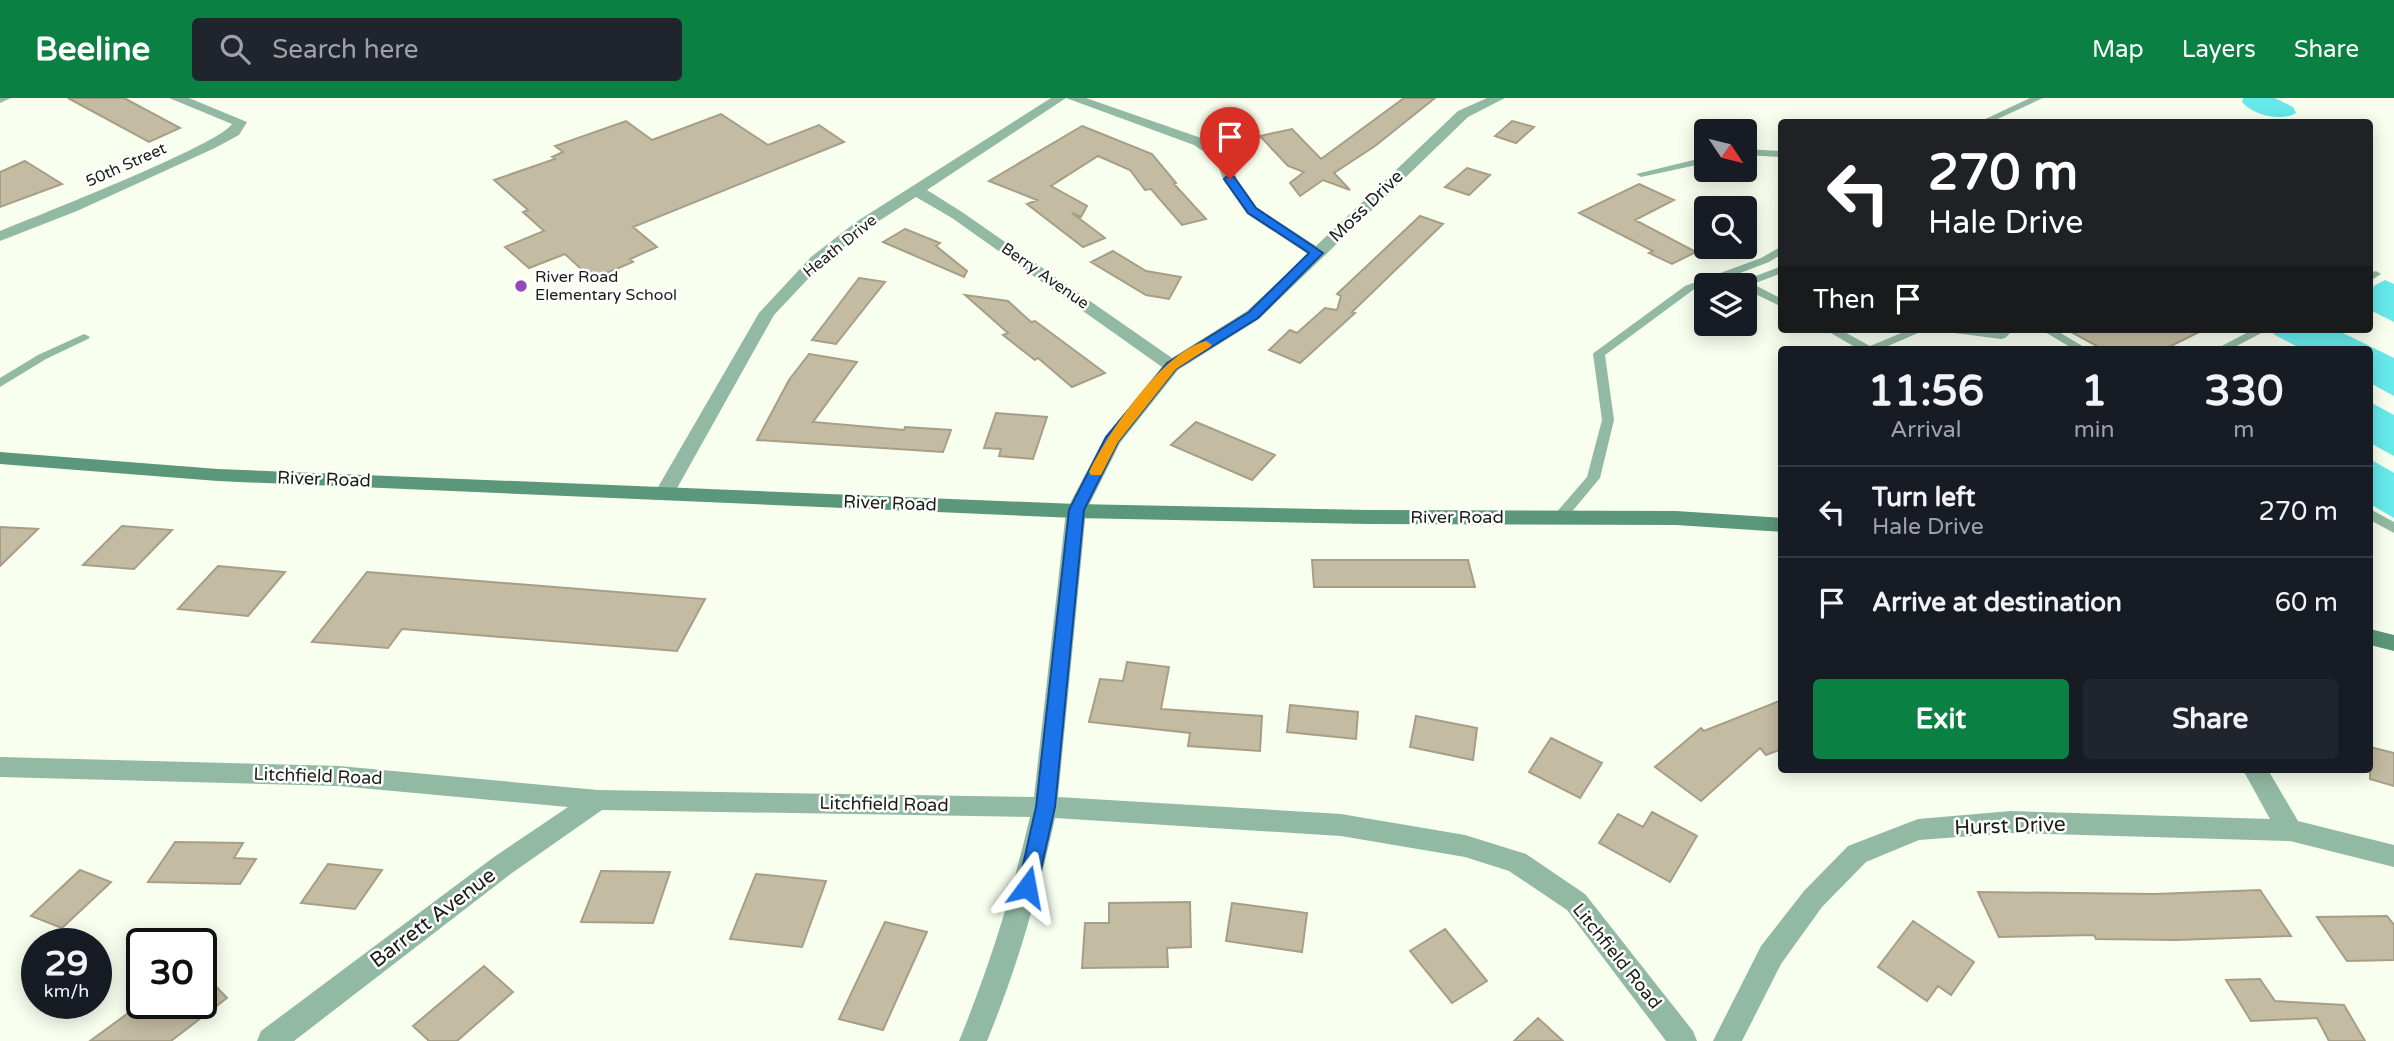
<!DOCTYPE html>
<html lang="en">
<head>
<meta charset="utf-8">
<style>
	:root { --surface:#171b24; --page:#20242c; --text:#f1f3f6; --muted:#9ea1a6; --line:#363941; --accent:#0b8043 }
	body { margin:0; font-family:"Varela Round",sans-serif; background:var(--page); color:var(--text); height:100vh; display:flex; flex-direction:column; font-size:26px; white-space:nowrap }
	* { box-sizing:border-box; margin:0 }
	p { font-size:23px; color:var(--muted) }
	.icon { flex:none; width:38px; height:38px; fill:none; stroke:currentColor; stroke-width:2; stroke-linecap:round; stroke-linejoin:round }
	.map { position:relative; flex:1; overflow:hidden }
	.side { position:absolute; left:1778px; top:248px; width:595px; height:427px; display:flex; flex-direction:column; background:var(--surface); border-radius:7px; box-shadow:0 4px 18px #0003 }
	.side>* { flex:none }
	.top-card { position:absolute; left:1778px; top:21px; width:595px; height:214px; border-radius:7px; box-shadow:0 4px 18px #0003; background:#202124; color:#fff; overflow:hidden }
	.needle { width:46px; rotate:125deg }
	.controls { position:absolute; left:1694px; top:21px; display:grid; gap:14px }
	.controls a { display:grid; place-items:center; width:63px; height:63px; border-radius:7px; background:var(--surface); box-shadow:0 4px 18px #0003; font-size:35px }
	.speed { position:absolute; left:21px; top:830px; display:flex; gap:14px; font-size:35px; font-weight:700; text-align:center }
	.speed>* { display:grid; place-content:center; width:91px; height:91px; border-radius:50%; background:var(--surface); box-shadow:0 4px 18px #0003; line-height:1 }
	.speed small { font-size:18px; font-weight:400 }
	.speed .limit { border:4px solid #111; border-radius:10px; background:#fff; color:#111 }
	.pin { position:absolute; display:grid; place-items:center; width:60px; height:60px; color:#fff; margin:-72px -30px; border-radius:50% 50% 50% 0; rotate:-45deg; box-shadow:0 0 7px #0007 }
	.pin .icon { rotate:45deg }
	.me { position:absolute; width:77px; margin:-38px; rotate:13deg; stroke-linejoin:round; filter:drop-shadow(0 0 5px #0008) }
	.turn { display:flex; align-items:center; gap:24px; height:147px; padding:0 35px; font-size:32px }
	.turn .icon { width:91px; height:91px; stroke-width:2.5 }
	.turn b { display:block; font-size:49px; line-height:60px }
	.then { display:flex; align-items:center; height:66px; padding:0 35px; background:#0003; gap:14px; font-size:26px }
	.eta { display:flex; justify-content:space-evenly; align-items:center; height:119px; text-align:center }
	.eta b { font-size:42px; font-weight:700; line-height:49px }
	.cta { display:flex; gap:14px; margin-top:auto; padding:14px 35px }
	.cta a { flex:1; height:80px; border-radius:7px; background:var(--accent); color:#fff; font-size:28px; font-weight:700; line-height:80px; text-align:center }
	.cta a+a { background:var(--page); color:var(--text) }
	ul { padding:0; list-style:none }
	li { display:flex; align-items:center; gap:21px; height:91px; padding:0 35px; border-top:2px solid var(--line) }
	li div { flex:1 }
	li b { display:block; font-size:26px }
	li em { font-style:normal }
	header { display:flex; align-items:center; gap:42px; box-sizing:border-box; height:98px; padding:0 35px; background:var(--accent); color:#fff }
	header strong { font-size:33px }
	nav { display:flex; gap:38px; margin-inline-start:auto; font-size:24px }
	.search { width:490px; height:63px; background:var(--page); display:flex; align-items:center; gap:18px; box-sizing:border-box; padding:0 24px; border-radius:7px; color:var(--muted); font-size:26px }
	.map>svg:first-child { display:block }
	.water { fill:#66e9eb }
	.building { fill:#c3bba2; stroke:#a69e85; stroke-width:2 }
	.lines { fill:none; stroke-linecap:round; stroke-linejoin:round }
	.lane { fill:#92b9a4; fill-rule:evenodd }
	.street { fill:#92b9a4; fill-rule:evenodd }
	.secondary { fill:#5b977a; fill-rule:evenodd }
	.route { fill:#1a73e8; stroke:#114b97; stroke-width:2 }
	.slow { fill:#f59e0b }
	.poi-dot { fill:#9448ba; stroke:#fff; stroke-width:2.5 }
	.labels { text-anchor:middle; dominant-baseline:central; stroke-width:5; stroke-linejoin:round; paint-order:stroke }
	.far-street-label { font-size:16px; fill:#1a1e15; stroke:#fff }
	.far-poi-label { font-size:16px; fill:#1a1e15; stroke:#fff; text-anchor:start }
	.street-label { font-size:18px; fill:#1a1e15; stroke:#fff }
	.near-street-label { font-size:21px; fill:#1a1e15; stroke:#fff }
</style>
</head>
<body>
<header>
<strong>Beeline</strong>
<div class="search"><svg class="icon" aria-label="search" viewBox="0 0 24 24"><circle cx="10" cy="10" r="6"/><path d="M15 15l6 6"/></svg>Search here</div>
<nav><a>Map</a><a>Layers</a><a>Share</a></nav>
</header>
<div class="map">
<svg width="2394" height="943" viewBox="0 0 2394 943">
	<rect width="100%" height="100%" fill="#f8ffef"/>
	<path class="water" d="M 2275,0 L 2293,9 L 2296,15 C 2281,24 2253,17 2242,4 L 2243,0 Z
		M 2385,182 L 2394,186 L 2394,224 L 2370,212 L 2370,190 Z
		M 2284,231 L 2335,231 L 2394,260 L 2394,298 L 2370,285 L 2370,252 L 2304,252 L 2273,236 Z
		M 2370,304 L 2394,317 L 2394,358 L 2370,345 Z
		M 2370,361 L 2394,375 L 2394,420 L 2370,406 Z"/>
	<path class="building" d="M 68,0 L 124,0 L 180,30 L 149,44 Z
		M 1404,0 L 1435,0 L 1375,48 L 1334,75 L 1350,92 L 1323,82 L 1300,98 L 1290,85 L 1304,74 L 1288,68 L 1260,38 L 1292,31 L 1321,61 Z
		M 721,16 L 768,47 L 819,27 L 844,44 L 633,129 L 657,149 L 630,161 L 633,164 L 592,181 L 565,156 L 529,170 L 505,149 L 544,133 L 523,114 L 528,112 L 494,82 L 555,61 L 552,59 L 563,54 L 555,48 L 626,23 L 652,42 Z
		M 1512,23 L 1534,29 L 1516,45 L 1495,38 Z
		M 1082,28 L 1152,56 L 1176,85 L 1174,86 L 1206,121 L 1182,127 L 1151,91 L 1145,92 L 1130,72 L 1098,58 L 1051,88 L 1087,108 L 1081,119 L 1072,115 L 1105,140 L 1083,149 L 1027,106 L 1037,102 L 989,83 Z
		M 25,63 L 62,86 L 0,109 L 0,74 Z
		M 1467,70 L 1490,77 L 1469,97 L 1445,89 Z
		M 1639,86 L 1674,102 L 1635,122 L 1696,154 L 1672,166 L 1649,155 L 1653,153 L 1579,115 Z
		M 1420,118 L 1443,126 L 1352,214 L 1355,215 L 1300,265 L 1269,252 L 1290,232 L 1297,235 L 1325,210 L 1337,212 L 1341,198 L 1337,196 Z
		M 905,131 L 940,145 L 936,148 L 967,173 L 964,179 L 883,144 Z
		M 1113,153 L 1146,173 L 1181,179 L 1169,201 L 1146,197 L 1091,164 Z
		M 859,180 L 885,184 L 836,246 L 812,242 Z
		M 965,197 L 1008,203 L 1031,224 L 1035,223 L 1105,275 L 1072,289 L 1038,260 L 1035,262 L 1003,237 L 1008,235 Z
		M 2066,231 L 2205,231 L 2163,252 L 2104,252 Z
		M 809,256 L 857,264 L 813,324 L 904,332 L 905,329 L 951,332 L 943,354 L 757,342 L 789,282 Z
		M 996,315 L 1047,319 L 1033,361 L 999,358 L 1001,351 L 984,350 Z
		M 1196,324 L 1275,357 L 1252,382 L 1171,347 Z
		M 122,428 L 172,432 L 134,471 L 83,467 Z
		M 0,429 L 38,431 L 0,468 Z
		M 1312,462 L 1468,462 L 1475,489 L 1314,489 Z
		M 218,468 L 285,474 L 248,518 L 178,511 Z
		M 367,474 L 705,501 L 677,553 L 402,531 L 388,550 L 312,544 Z
		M 1127,564 L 1169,569 L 1161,611 L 1262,618 L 1260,653 L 1188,648 L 1190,635 L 1089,624 L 1100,581 L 1123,583 Z
		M 1782,602 L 1782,651 L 1766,657 L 1760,650 L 1701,703 L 1655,669 L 1701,630 L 1704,633 Z
		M 1290,607 L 1358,614 L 1356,641 L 1287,634 Z
		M 1416,618 L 1477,630 L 1473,662 L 1410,649 Z
		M 1551,640 L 1602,665 L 1580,700 L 1529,674 Z
		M 2370,649 L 2394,655 L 2394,688 L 2370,681 Z
		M 1652,714 L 1697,738 L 1670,784 L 1599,745 L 1618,716 L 1643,729 Z
		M 175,744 L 243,745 L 234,760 L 256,761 L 240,786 L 148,784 Z
		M 328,766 L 382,772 L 355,811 L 301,805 Z
		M 80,772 L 111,784 L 62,830 L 31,818 Z
		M 601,773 L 670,774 L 653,825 L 581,824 Z
		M 756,776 L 826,783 L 802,849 L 730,841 Z
		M 2260,792 L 2291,838 L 2177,842 L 2096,841 L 2094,837 L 1999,839 L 1978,794 L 2155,796 Z
		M 1190,804 L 1191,849 L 1167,850 L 1168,869 L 1082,870 L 1085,825 L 1109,825 L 1109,805 Z
		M 1232,805 L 1307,815 L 1302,854 L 1226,843 Z
		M 2387,818 L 2394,827 L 2394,862 L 2347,863 L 2317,819 Z
		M 1913,823 L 1974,864 L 1951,897 L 1938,888 L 1927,903 L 1878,869 Z
		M 885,824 L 927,834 L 883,932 L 839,921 Z
		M 1445,831 L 1487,883 L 1452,905 L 1410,853 Z
		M 484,868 L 513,894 L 457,943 L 429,943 L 413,928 Z
		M 201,873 L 227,900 L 171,943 L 90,943 L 142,905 L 201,905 Z
		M 2260,881 L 2275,903 L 2344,907 L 2365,943 L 2329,943 L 2317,920 L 2251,923 L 2226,882 Z
		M 1538,920 L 1563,943 L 1514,943 Z"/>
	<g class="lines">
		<path class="lane" d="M 2030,0 L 2043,0 L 1991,24 L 1979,24 Z
			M 1745,51 L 1782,53 L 1782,59 L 1745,57 Z
			M 1706,59 L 1706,65 L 1641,79 L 1636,76 Z
			M 1782,148 L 1782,156 L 1769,164 L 1735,177 L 1745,182 L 1782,168 L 1782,175 L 1753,186 L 1782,201 L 1782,209 L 1745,191 L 1745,187 L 1738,187 L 1725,180 L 1693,192 L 1605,257 L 1614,322 L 1600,380 L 1565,422 L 1555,422 L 1553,419 L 1555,416 L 1587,379 L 1602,322 L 1593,256 L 1595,254 L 1685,188 L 1761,160 Z
			M 2376,173 L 2381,176 L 2370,183 L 2370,175 Z
			M 1824,231 L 1839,231 L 1870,248 L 1911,231 L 1927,231 L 1879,252 L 1860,252 Z
			M 1941,231 L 1974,231 L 1998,234 L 2001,231 L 2014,231 L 2005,240 L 2001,241 L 1947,234 Z
			M 2040,231 L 2054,231 L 2089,252 L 2075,252 Z
			M 2254,231 L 2269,231 L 2229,252 L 2214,252 Z
			M 84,236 L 90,239 L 88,241 L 46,261 L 0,289 L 0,280 L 38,257 Z
			M 2370,411 L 2394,424 L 2394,435 L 2370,422 Z"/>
		<path class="street" d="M 0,0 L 11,0 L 0,5 Z
			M 169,0 L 189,0 L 247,24 L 239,37 L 215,50 L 77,113 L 0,143 L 0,133 C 34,119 219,47 232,26 Z
			M 1051,0 L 1086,0 L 1204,41 L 1228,57 L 1237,81 L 1257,110 L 1316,148 L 1458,13 L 1487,0 L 1505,0 L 1468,19 L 1259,221 L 1178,272 L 1120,345 L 1086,413 L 1058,699 L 1341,716 L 1465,737 L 1526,756 L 1585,796 L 1693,933 L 1697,943 L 1666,943 L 1567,812 L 1509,773 L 1465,759 L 1341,738 L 1055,720 C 1038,797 1017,870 987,943 L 959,943 C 989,870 1012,796 1030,719 L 602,712 L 512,775 L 294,943 L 257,943 L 261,933 L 494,759 L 568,709 L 339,688 L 0,679 L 0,659 L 339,668 L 598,692 L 1034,699 L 1066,413 L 1105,339 L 1162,269 L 952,120 L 916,99 L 868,130 L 823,165 L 774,217 L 671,401 L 657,401 L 654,396 L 759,215 L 811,159 L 856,124 ZM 1066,0 L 1194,47 L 1216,62 L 1223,81 L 1247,116 L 1308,156 L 1247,213 L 1172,260 L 962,114 L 927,92 Z
			M 2243,672 L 2268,672 L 2298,723 L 2394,747 L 2394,769 L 2290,743 L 2011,735 L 1919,742 L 1866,764 L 1822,809 L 1781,866 L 1742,943 L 1713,943 L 1761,848 L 1804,793 L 1848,748 L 1918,721 L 2011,713 L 2270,721 Z"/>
		<path class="secondary" d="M 0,354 L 218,371 L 1076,406 L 1368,412 L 1676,413 L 1782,420 L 1782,434 L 1676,427 L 1368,426 L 1076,420 L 218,383 L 0,366 Z
			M 2370,531 L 2394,537 L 2394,553 L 2370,547 Z"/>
	</g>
	<path class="route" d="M 1226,79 L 1234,79 L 1256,110 L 1323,155 L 1258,220 L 1176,271 L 1118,344 L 1084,412 L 1055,709 L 1037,789 L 1034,795 L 1027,798 L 1020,795 L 1018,789 L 1036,709 L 1069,412 L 1106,339 L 1167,265 L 1249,214 L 1309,155 L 1248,115 L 1224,81 Z"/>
	<path class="slow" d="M 1206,243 L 1212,247 L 1210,249 L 1176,271 L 1118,344 L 1101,377 L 1091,377 L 1089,374 C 1109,334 1161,255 1206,243 Z"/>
	<circle class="poi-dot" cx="521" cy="188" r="7"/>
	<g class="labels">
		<g class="far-street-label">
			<text transform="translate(126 67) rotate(-24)">50th Street</text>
			<text transform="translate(840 148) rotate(-39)">Heath Drive</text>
			<text transform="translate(1045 178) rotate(35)">Berry Avenue</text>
		</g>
		<g class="far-poi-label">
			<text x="535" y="179">River Road<tspan x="535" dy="18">Elementary School</tspan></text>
		</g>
		<g class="street-label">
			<text transform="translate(1366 108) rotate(-44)">Moss Drive</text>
			<text transform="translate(324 381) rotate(2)">River Road</text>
			<text transform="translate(890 405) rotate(2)">River Road</text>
			<text x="1457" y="419">River Road</text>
			<text transform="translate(318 678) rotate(2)">Litchfield Road</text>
			<text transform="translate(884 706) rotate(1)">Litchfield Road</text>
			<text transform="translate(1617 858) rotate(51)">Litchfield Road</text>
		</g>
		<g class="near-street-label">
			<text transform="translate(2010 728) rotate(-2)">Hurst Drive</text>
			<text transform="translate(433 820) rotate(-37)">Barrett Avenue</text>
		</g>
	</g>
</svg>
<div class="controls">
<a><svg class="needle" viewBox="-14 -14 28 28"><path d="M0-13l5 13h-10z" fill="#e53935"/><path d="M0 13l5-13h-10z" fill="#9ea1a6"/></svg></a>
<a><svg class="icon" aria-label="search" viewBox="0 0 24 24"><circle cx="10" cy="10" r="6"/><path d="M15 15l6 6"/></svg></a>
<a><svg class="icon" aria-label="layers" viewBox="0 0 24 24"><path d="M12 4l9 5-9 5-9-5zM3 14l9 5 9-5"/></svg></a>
</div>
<div class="speed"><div>29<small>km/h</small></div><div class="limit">30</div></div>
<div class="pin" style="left:1230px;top:81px;background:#d93025"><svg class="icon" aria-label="arrive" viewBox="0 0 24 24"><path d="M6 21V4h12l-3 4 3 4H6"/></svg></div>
<svg class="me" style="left:1027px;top:789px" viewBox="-20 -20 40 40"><path d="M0-17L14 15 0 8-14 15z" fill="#1a73e8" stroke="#fff" stroke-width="4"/></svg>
<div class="top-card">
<div class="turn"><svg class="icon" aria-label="left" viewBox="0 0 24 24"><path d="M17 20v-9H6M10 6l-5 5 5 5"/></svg><div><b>270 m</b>Hale Drive</div></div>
<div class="then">Then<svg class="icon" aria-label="arrive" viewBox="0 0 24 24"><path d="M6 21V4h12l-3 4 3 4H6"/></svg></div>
</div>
<section class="side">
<div class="eta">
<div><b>11:56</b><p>Arrival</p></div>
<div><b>1</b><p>min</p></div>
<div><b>330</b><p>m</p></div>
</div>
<ul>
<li><svg class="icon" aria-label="left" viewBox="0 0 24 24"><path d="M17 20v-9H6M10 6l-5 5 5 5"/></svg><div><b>Turn left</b><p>Hale Drive</p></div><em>270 m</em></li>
<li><svg class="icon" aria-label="arrive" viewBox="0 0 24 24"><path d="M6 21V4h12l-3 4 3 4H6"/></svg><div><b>Arrive at destination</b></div><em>60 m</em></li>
</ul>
<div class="cta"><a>Exit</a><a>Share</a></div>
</section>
</div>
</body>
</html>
